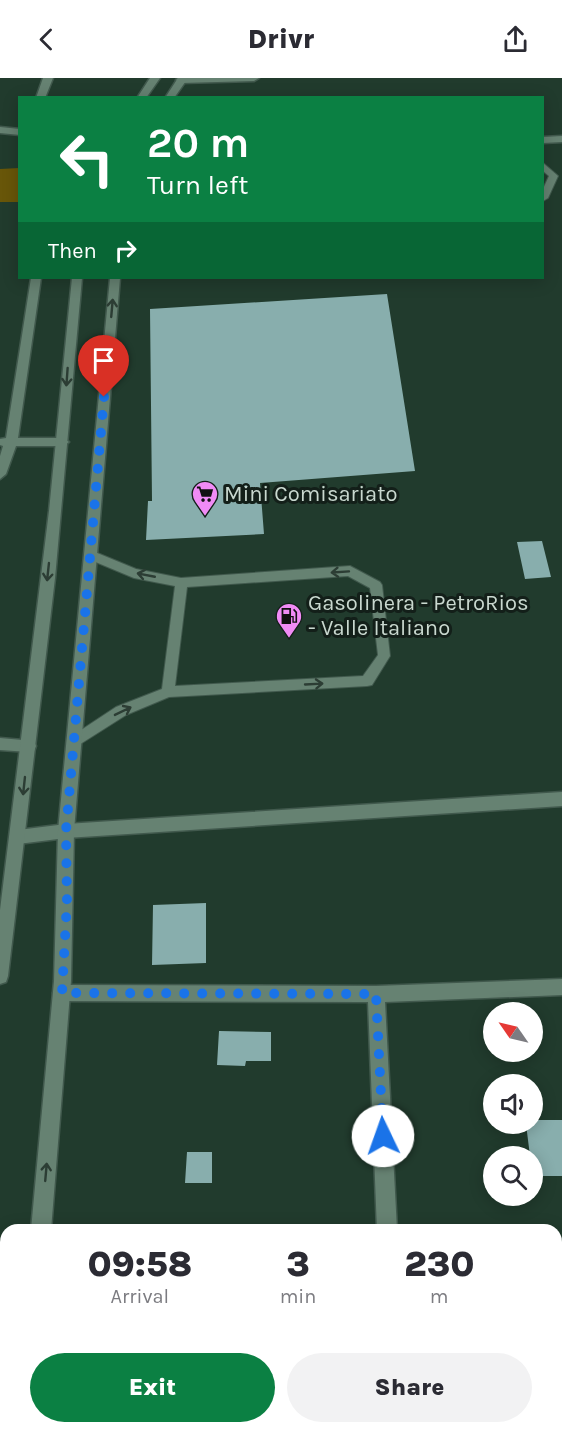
<!DOCTYPE html>
<html lang="en">
<head>
<meta charset="utf-8">
<style>
	:root { --surface:#fff; --page:#f2f2f3; --text:#2b2b33; --muted:#7c7c81; --accent:#0b8043 }
	body { margin:0; font-family:Karla,sans-serif; background:var(--page); color:var(--text); height:100vh; display:flex; flex-direction:column; font-size:22px; white-space:nowrap }
	* { box-sizing:border-box; margin:0 }
	p { font-size:20px; color:var(--muted) }
	.icon { flex:none; width:33px; height:33px; fill:none; stroke:currentColor; stroke-width:2; stroke-linecap:round; stroke-linejoin:round }
	.map { position:relative; flex:1; overflow:hidden }
	.panel { position:absolute; left:0px; top:1146px; width:562px; height:210px; display:flex; flex-direction:column; background:var(--surface); border-radius:18px 18px 0 0; box-shadow:0 3px 15px #0003 }
	.panel>* { flex:none }
	.banner { position:absolute; left:18px; top:18px; width:526px; height:183px; border-radius:0px; box-shadow:0 3px 15px #0003; background:#0b8043; color:#fff; overflow:hidden }
	.needle { width:39px; rotate:304deg }
	.buttons { position:absolute; left:483px; top:924px; display:grid; gap:12px }
	.buttons a { display:grid; place-items:center; width:60px; height:60px; border-radius:50%; background:var(--surface); box-shadow:0 3px 15px #0003; font-size:30px }
	.pin { position:absolute; display:grid; place-items:center; width:51px; height:51px; color:#fff; margin:-62px -26px; border-radius:50% 50% 50% 0; rotate:-45deg; box-shadow:0 0 6px #0007 }
	.pin .icon { rotate:45deg }
	.me { position:absolute; width:66px; margin:-33px; rotate:357deg; stroke-linejoin:round; filter:drop-shadow(0 0 4px #0008) }
	.turn { display:flex; align-items:center; gap:21px; height:126px; padding:0 30px; font-size:27px }
	.turn .icon { width:78px; height:78px; stroke-width:2.5 }
	.turn b { display:block; font-size:42px; line-height:51px }
	.then { display:flex; align-items:center; height:57px; padding:0 30px; background:#0003; gap:12px; font-size:22px }
	.eta { display:flex; justify-content:space-evenly; align-items:center; height:102px; text-align:center }
	.eta b { font-size:36px; font-weight:800; line-height:42px }
	.action { display:flex; gap:12px; margin-top:auto; padding:12px 30px }
	.action a { flex:1; height:69px; border-radius:36px; background:var(--accent); color:#fff; font-size:24px; font-weight:800; line-height:69px; text-align:center }
	.action a+a { background:var(--page); color:var(--text) }
	header { display:flex; justify-content:space-between; align-items:center; height:78px; padding:0 30px; background:var(--surface); font-size:27px; font-weight:800 }
	.map>svg:first-child { display:block }
	.green { fill:#685609 }
	.building { fill:#88aead }
	.lines { fill:none; stroke-linecap:round; stroke-linejoin:round }
	.service-casing { stroke:#41594d; stroke-width:2 }
	.minor-casing { stroke:#41594d; stroke-width:3 }
	.tertiary-casing { stroke:#41594d; stroke-width:3 }
	.service { fill:#668272; fill-rule:evenodd }
	.minor { fill:#668272; fill-rule:evenodd }
	.tertiary { fill:#668272; fill-rule:evenodd }
	.oneway { stroke:#2c3d34 }
	.route { stroke:#1a73e8; stroke-width:10; stroke-dasharray:0 18 }
	.labels { text-anchor:middle; dominant-baseline:central; stroke-width:6; stroke-linejoin:round; paint-order:stroke }
	.poi-label { font-size:22px; fill:#c9d8cf; stroke:#131f19; text-anchor:start }
</style>
</head>
<body>
<header><svg class="icon" aria-label="back" viewBox="0 0 24 24"><path d="M15 5l-7 7 7 7"/></svg>Drivr<svg class="icon" aria-label="share" viewBox="0 0 24 24"><path d="M12 15V3M7 8l5-5 5 5M5 13v7h14v-7"/></svg></header>
<div class="map">
<svg width="562" height="1356" viewBox="0 0 562 1356">
	<rect width="100%" height="100%" fill="#213b2d"/>
	<path class="green" d="M 19,90 L 19,124 L 0,124 L 0,91 Z"/>
	<path class="building" d="M 387,216 L 415,393 L 260,405 L 264,456 L 146,462 L 148,423 L 152,423 L 150,231 Z
		M 542,463 L 551,499 L 525,501 L 517,464 Z
		M 206,825 L 206,885 L 152,887 L 153,827 Z
		M 219,953 L 271,954 L 271,983 L 246,983 L 245,988 L 217,987 Z
		M 532,1042 L 562,1042 L 562,1098 L 533,1098 L 532,1078 L 530,1078 L 526,1046 L 532,1046 Z
		M 187,1074 L 212,1074 L 212,1105 L 185,1105 Z"/>
	<g class="lines">
		<g class="service-casing">
			<path id="service" d="M 543,85 L 558,98 L 548,120 L 543,123 L 543,111 L 549,98 L 543,93 Z
				M 90,472 L 136,491 L 181,500 L 350,488 L 380,504 L 382,507 L 390,578 L 372,607 L 367,608 L 169,619 L 126,637 L 74,670 L 69,668 L 67,664 L 69,660 L 116,629 L 162,611 L 175,508 L 134,500 L 86,480 L 84,477 ZM 348,498 L 370,510 L 378,577 L 363,598 L 175,608 L 187,509 Z"/>
		</g>
		<g class="minor-casing">
			<path id="minor" d="M 43,0 L 53,0 L 45,20 L 36,20 Z
				M 178,0 L 259,0 L 254,3 L 181,5 L 176,2 Z
				M 0,49 L 20,51 L 20,57 L 0,55 Z
				M 562,58 L 562,64 L 543,65 L 543,59 Z
				M 31,200 L 41,200 L 18,360 L 63,360 L 69,364 L 63,368 L 16,368 L 6,396 L 0,401 L 0,378 L 3,368 L 0,367 L 0,361 L 6,360 Z
				M 0,660 L 34,663 L 36,668 L 34,673 L 29,674 L 0,672 Z
				M 562,714 L 562,728 L 66,760 L 18,766 L 12,764 L 10,759 L 12,754 L 18,752 L 66,746 Z
				M 562,901 L 562,917 L 385,924 L 397,1152 L 377,1152 L 368,924 L 62,923 L 56,921 L 53,915 L 56,909 L 62,907 L 376,908 Z
				M 556,1160 L 562,1160 L 562,1180 L 556,1180 Z
				M 384,1350 L 404,1350 L 405,1356 L 385,1356 Z"/>
		</g>
		<g class="tertiary-casing">
			<path id="tertiary" d="M 150,0 L 160,0 L 146,20 L 137,20 Z
				M 178,0 L 188,0 L 174,20 L 165,20 Z
				M 72,200 L 82,200 L 55,500 L 8,898 L 6,904 L 0,906 L 0,832 L 49,433 Z
				M 110,200 L 120,200 L 74,753 L 71,903 L 51,1152 L 31,1152 L 54,903 L 58,753 Z
				M 13,1350 L 33,1350 L 32,1356 L 12,1356 Z"/>
		</g>
		<use href="#service" class="service"/>
		<use href="#minor" class="minor"/>
		<use href="#tertiary" class="tertiary"/>
	</g>
	<defs><path id="oneway-shaft" d="M-6 0H5M1.5-3L5.5 0L1.5 3" fill="none" stroke-width="1.6" stroke-linecap="round" stroke-linejoin="round" transform="scale(1.5)"/></defs>
	<g class="oneway">
		<use href="#oneway-shaft" transform="translate(112 230) rotate(-85)"/>
		<use href="#oneway-shaft" transform="translate(67 299) rotate(94)"/>
		<use href="#oneway-shaft" transform="translate(48 494) rotate(96)"/>
		<use href="#oneway-shaft" transform="translate(340 494) rotate(176)"/>
		<use href="#oneway-shaft" transform="translate(146 497) rotate(-169)"/>
		<use href="#oneway-shaft" transform="translate(314 606) rotate(-3)"/>
		<use href="#oneway-shaft" transform="translate(123 633) rotate(-26)"/>
		<use href="#oneway-shaft" transform="translate(24 708) rotate(96)"/>
		<use href="#oneway-shaft" transform="translate(46 1094) rotate(-85)"/>
	</g>
	<g class="lines">
		<path class="route" d="M 104,319 L 66,753 L 67,824 L 62,915 L 376,916 L 383,1058"/>
	</g>
	<defs>
		<g id="supermarket-pin" transform="scale(1.35)"><path d="M0 17L-7.5 6A9.5 9.5 0 1 1 7.5 6Z" fill="#f08bf5" stroke="#131f19"/><path d="M-6-5.5h2.5l.6 2H6L4.5 2H-2.5L-4.4-4H-6ZM-1.5 3.2a1.3 1.3 0 1 0 .1 0ZM3 3.2a1.3 1.3 0 1 0 .1 0Z" fill="#111"/></g>
		<g id="fuel-pin" transform="scale(1.35)"><path d="M0 17L-7.5 6A9.5 9.5 0 1 1 7.5 6Z" fill="#f08bf5" stroke="#131f19"/><path d="M-5.5-6h7V0h2V4h1.3V-2.5L3-4.5l.8-.8L6-3V5H2.5V1h-1V6h-7ZM-4.2-4.7v3.2H.2V-4.7Z" fill="#111"/></g>
	</defs>
	<g fill-rule="evenodd">
		<use href="#supermarket-pin" x="205" y="416"/>
		<use href="#fuel-pin" x="289" y="538"/>
	</g>
	<g class="labels">
		<g class="poi-label">
			<text x="224" y="416">Mini Comisariato</text>
			<text x="308" y="525">Gasolinera - PetroRios<tspan x="308" dy="25">- Valle Italiano</tspan></text>
		</g>
	</g>
</svg>
<div class="buttons">
<a><svg class="needle" viewBox="-14 -14 28 28"><path d="M0-13l5 13h-10z" fill="#e53935"/><path d="M0 13l5-13h-10z" fill="#7c7c81"/></svg></a>
<a><svg class="icon" aria-label="sound" viewBox="0 0 24 24"><path d="M4 9h4l5-4v14l-5-4H4zM17 9q2 3 0 6"/></svg></a>
<a><svg class="icon" aria-label="search" viewBox="0 0 24 24"><circle cx="10" cy="10" r="6"/><path d="M15 15l6 6"/></svg></a>
</div>
<div class="pin" style="left:104px;top:319px;background:#d93025"><svg class="icon" aria-label="arrive" viewBox="0 0 24 24"><path d="M6 21V4h12l-3 4 3 4H6"/></svg></div>
<svg class="me" style="left:383px;top:1058px" viewBox="-20 -20 40 40"><circle r="19" fill="#fff"/><path d="M0-13L10 11 0 6-10 11z" fill="#1a73e8"/></svg>
<div class="banner">
<div class="turn"><svg class="icon" aria-label="left" viewBox="0 0 24 24"><path d="M17 20v-9H6M10 6l-5 5 5 5"/></svg><div><b>20 m</b>Turn left</div></div>
<div class="then">Then<svg class="icon" aria-label="right" viewBox="0 0 24 24"><path d="M7 20v-9h11M14 6l5 5-5 5"/></svg></div>
</div>
<section class="panel">
<div class="eta">
<div><b>09:58</b><p>Arrival</p></div>
<div><b>3</b><p>min</p></div>
<div><b>230</b><p>m</p></div>
</div>
<div class="action"><a>Exit</a><a>Share</a></div>
</section>
</div>
</body>
</html>
